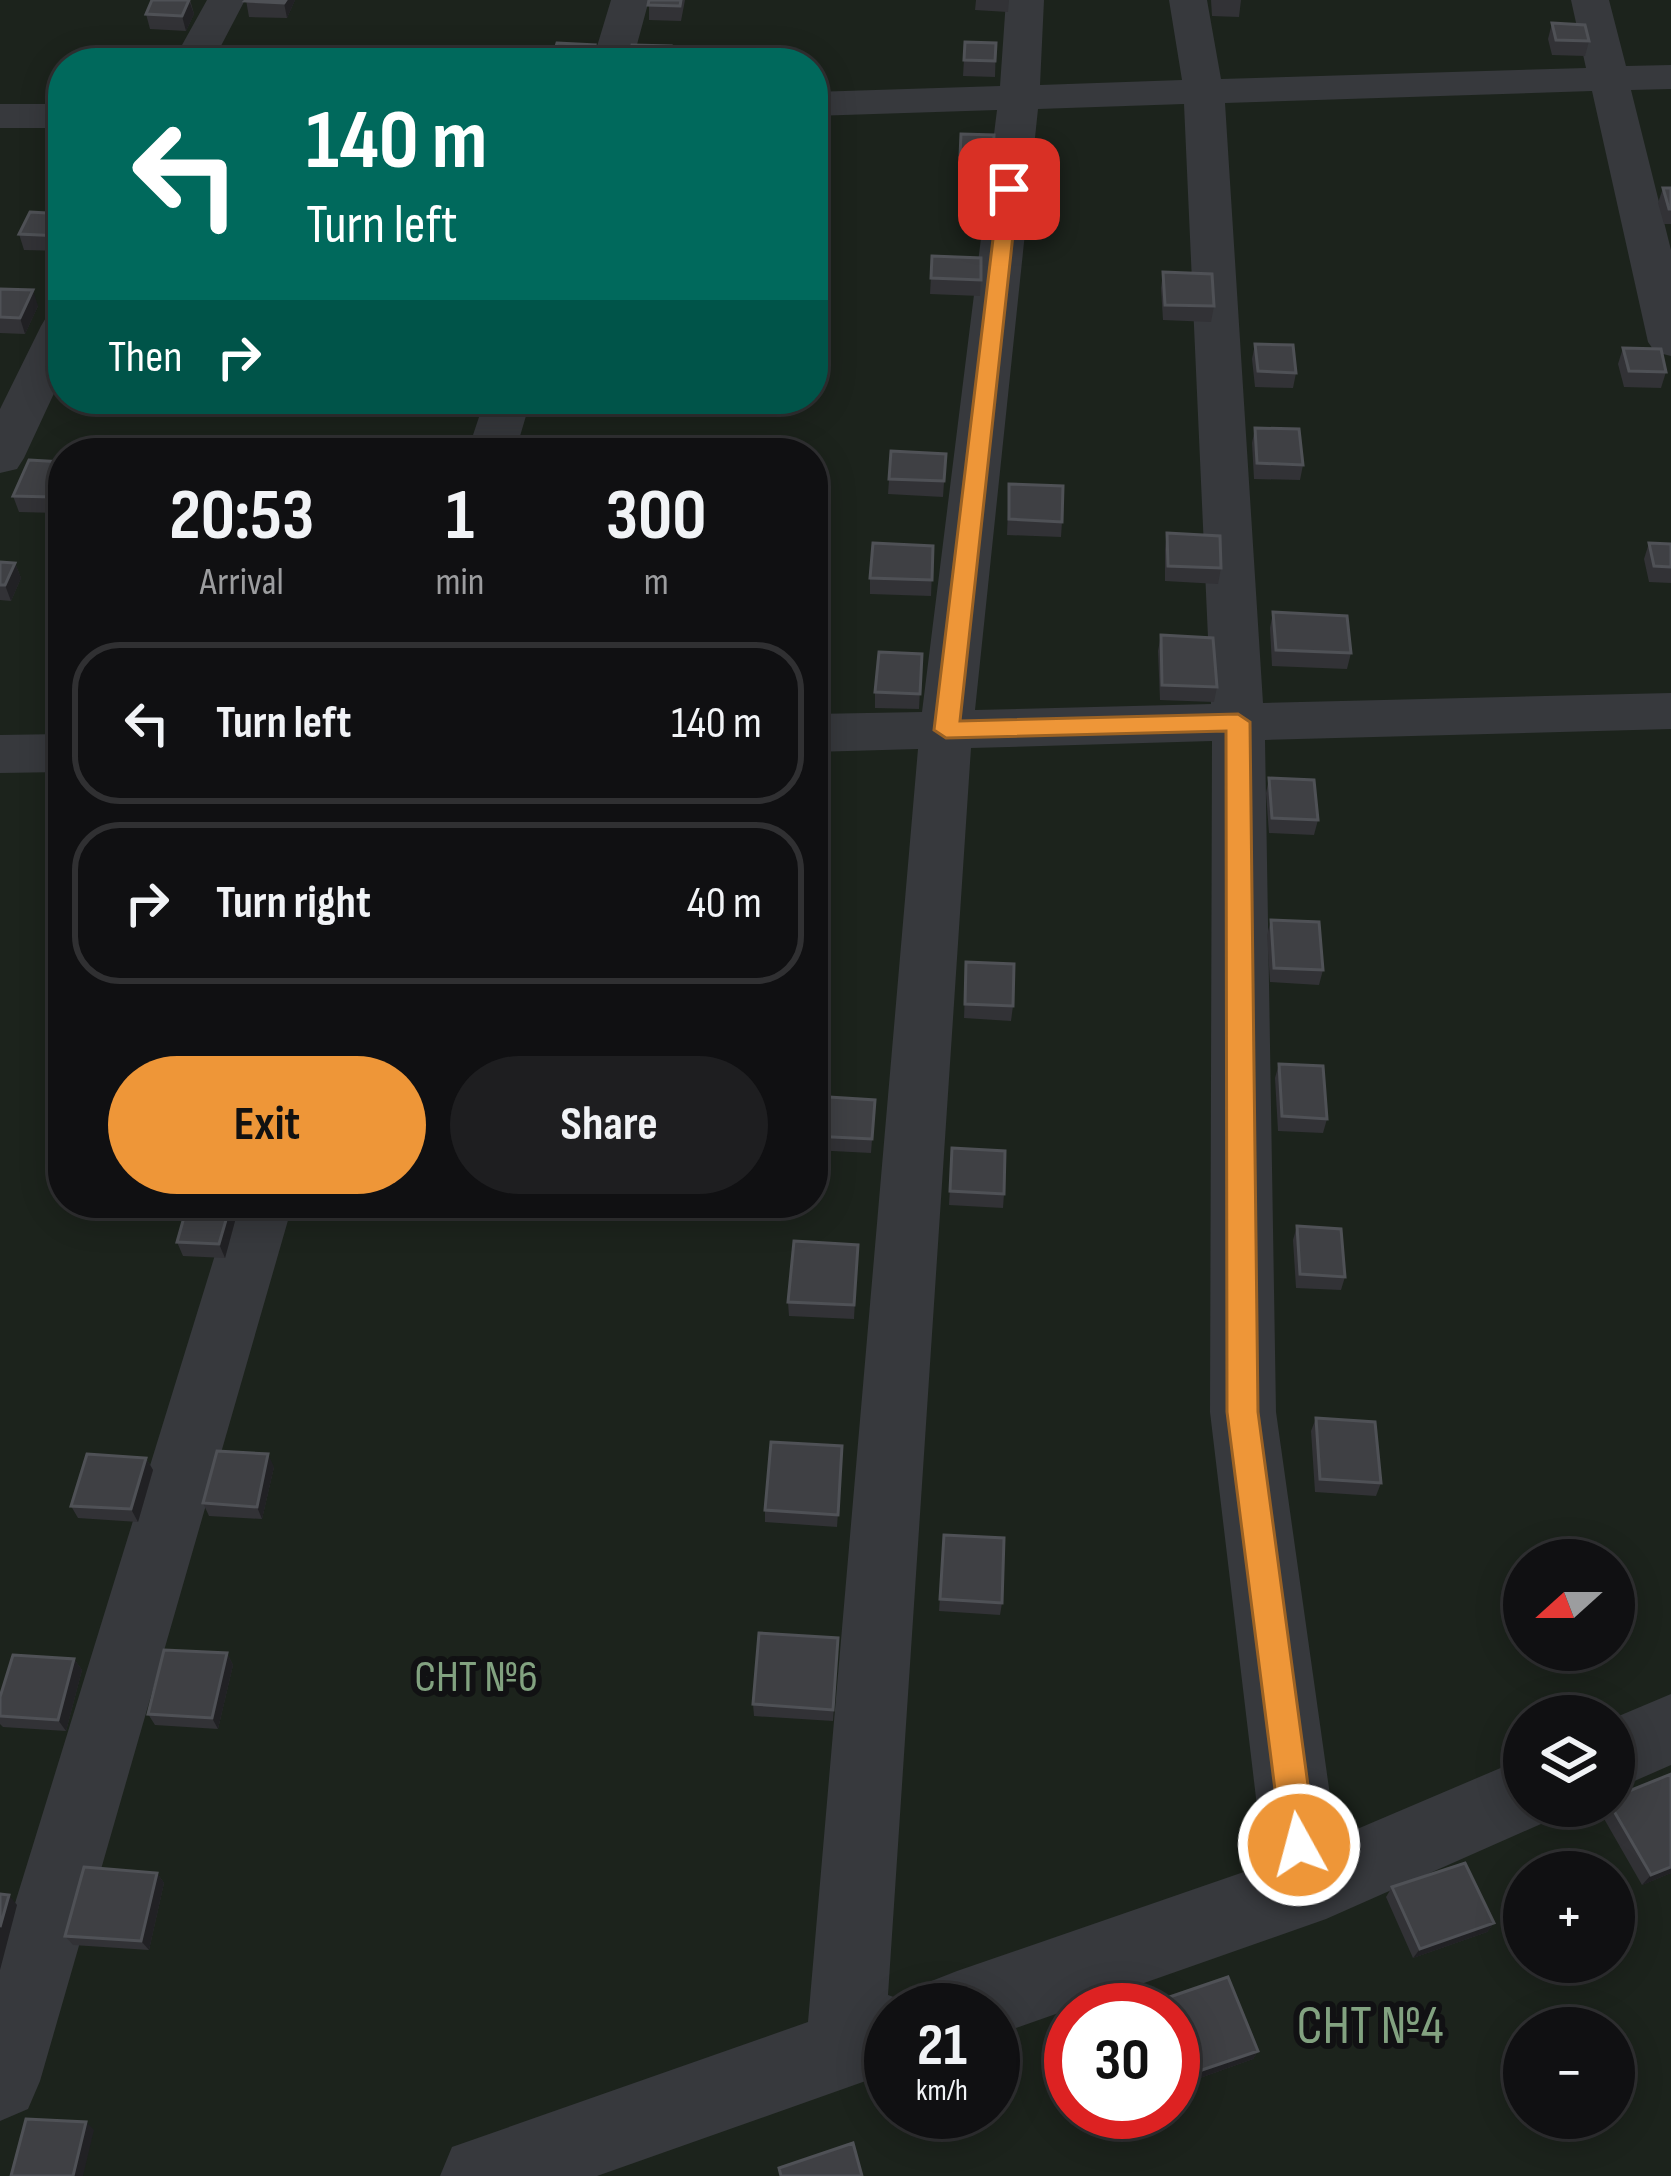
<!DOCTYPE html>
<html lang="en">
<head>
<meta charset="utf-8">
<style>
	:root { --surface:#101012; --page:#1e1e20; --text:#f1f3f6; --muted:#9c9d9f; --line:#303032; --accent:#ee9638 }
	body { margin:0; font-family:"Sofia Sans Condensed",sans-serif; background:var(--page); color:var(--text); height:100vh; display:flex; flex-direction:column; font-size:45px; white-space:nowrap }
	* { box-sizing:border-box; margin:0 }
	p { font-size:39px; color:var(--muted) }
	.icon { flex:none; width:66px; height:66px; fill:none; stroke:currentColor; stroke-width:2; stroke-linecap:round; stroke-linejoin:round }
	.map { position:relative; flex:1; overflow:hidden }
	.sheet { position:absolute; left:48px; top:438px; width:780px; height:780px; display:flex; flex-direction:column; background:var(--surface); border-radius:48px; box-shadow:0 6px 30px #0003,0 0 0 3px var(--line) }
	.sheet>* { flex:none }
	.top-card { position:absolute; left:48px; top:48px; width:780px; height:366px; border-radius:48px; box-shadow:0 6px 30px #0003,0 0 0 3px var(--line); background:#00695c; color:#fff; overflow:hidden }
	.needle { width:78px; rotate:249deg }
	.controls { position:absolute; left:1503px; top:1539px; display:grid; gap:24px }
	.controls a { display:grid; place-items:center; width:132px; height:132px; border-radius:50%; background:var(--surface); box-shadow:0 6px 30px #0003,0 0 0 3px var(--line); font-size:60px }
	.speed { position:absolute; left:864px; top:1983px; display:flex; gap:24px; font-size:60px; font-weight:700; text-align:center }
	.speed>* { display:grid; place-content:center; width:156px; height:156px; border-radius:50%; background:var(--surface); box-shadow:0 6px 30px #0003,0 0 0 3px var(--line); line-height:1 }
	.speed small { font-size:30px; font-weight:400 }
	.speed .limit { border:18px solid #d22; background:#fff; color:#111 }
	.pin { position:absolute; display:grid; place-items:center; width:102px; height:102px; color:#fff; margin:-51px; border-radius:24px; box-shadow:0 6px 18px #0006 }
	.me { position:absolute; width:132px; margin:-66px; rotate:353deg; stroke-linejoin:round; filter:drop-shadow(0 0 9px #0008) }
	.turn { display:flex; align-items:center; gap:42px; height:252px; padding:0 60px; font-size:54px }
	.turn .icon { width:156px; height:156px; stroke-width:2.5 }
	.turn b { display:block; font-size:84px; line-height:102px }
	.then { display:flex; align-items:center; height:114px; padding:0 60px; background:#0003; gap:24px; font-size:45px }
	.eta { display:flex; justify-content:space-evenly; align-items:center; height:204px; text-align:center }
	.eta b { font-size:72px; font-weight:700; line-height:84px }
	.primary-button { display:flex; gap:24px; margin-top:auto; padding:24px 60px }
	.primary-button a { flex:1; height:138px; border-radius:72px; background:var(--accent); color:#111; font-size:48px; font-weight:700; line-height:138px; text-align:center }
	.primary-button a+a { background:var(--page); color:var(--text) }
	ul { padding:0; list-style:none }
	li { display:flex; align-items:center; gap:36px; height:162px; margin:0 24px 18px; padding:0 36px; border:6px solid var(--line); border-radius:48px }
	li div { flex:1 }
	li b { display:block; font-size:45px }
	li em { font-style:normal }
	.map>svg:first-child { display:block }
	.green { fill:#1c231c; fill-rule:evenodd }
	.lines { fill:none; stroke-linecap:round; stroke-linejoin:round }
	.street { fill:#37393d; fill-rule:evenodd }
	.wall { fill:#323236 }
	.shaded-wall { fill:#212124 }
	.building { fill:#3f4044; stroke:#4f5156; stroke-width:3 }
	.route { fill:#ee9638; stroke:#9b6224; stroke-width:3 }
	.labels { text-anchor:middle; dominant-baseline:central; stroke-width:12; stroke-linejoin:round; paint-order:stroke }
	.park-label { font-size:45px; fill:#82a280; stroke:#111113 }
	.near-park-label { font-size:54px; fill:#82a280; stroke:#111113 }
</style>
</head>
<body>
<div class="map">
<svg width="1671" height="2176" viewBox="0 0 1671 2176">
	<rect width="100%" height="100%" fill="#161618"/>
	<path class="green" d="M 0,0 L 1671,0 L 1671,2176 L 0,2176 ZM 63,63 L 813,63 L 813,399 L 63,399 ZM 63,453 L 813,453 L 813,1203 L 63,1203 ZM 1524,1560 L 1614,1560 L 1614,1650 L 1524,1650 ZM 1524,1716 L 1614,1716 L 1614,1806 L 1524,1806 ZM 1524,1872 L 1614,1872 L 1614,1962 L 1524,1962 ZM 891,2010 L 993,2010 L 993,2112 L 891,2112 ZM 1071,2010 L 1173,2010 L 1173,2112 L 1071,2112 ZM 1524,2028 L 1614,2028 L 1614,2118 L 1524,2118 Z"/>
	<g class="lines">
		<path class="street" d="M 207,0 L 245,0 L 212,63 L 172,63 Z
			M 611,0 L 649,0 L 632,63 L 592,63 Z
			M 1006,0 L 1044,0 L 1040,85 L 1182,80 L 1169,0 L 1207,0 L 1221,79 L 1586,68 L 1571,0 L 1609,0 L 1626,66 L 1671,65 L 1671,89 L 1631,90 L 1671,250 L 1671,356 L 1655,352 L 1648,342 L 1592,91 L 1225,103 L 1263,703 L 1671,693 L 1671,729 L 1265,740 L 1276,1412 L 1336,1838 L 1524,1758 L 1524,1806 L 1556,1806 L 1550,1820 L 1326,1919 L 993,2036 L 993,2010 L 891,2010 L 891,2072 L 597,2176 L 440,2176 L 452,2147 L 808,2022 L 918,749 L 813,752 L 813,714 L 922,712 L 997,110 L 813,116 L 813,92 L 1000,86 ZM 1184,104 L 1211,704 L 975,710 L 1038,109 ZM 1212,741 L 1210,1412 L 1264,1865 L 957,1971 L 929,1982 L 919,2006 L 888,1995 L 971,748 Z
			M 0,104 L 63,104 L 63,128 L 0,128 Z
			M 63,313 L 63,374 L 24,458 L 17,469 L 0,473 L 0,409 L 41,326 L 47,316 Z
			M 485,399 L 531,399 L 515,453 L 467,453 Z
			M 63,734 L 63,772 L 0,773 L 0,735 Z
			M 231,1203 L 293,1203 L 40,2081 L 28,2109 L 0,2121 L 0,1952 Z
			M 1671,1694 L 1671,1765 L 1614,1790 L 1614,1718 Z"/>
	</g>
	<path class="wall" d="M 152,0 L 190,0 L 194,14 L 186,31 L 150,29 L 146,14 Z
		M 246,0 L 295,0 L 287,18 L 249,17 Z
		M 649,0 L 685,0 L 681,21 L 649,20 Z
		M 976,0 L 1009,0 L 1008,12 L 975,10 Z
		M 1211,0 L 1241,0 L 1239,17 L 1212,16 Z
		M 1552,23 L 1589,41 L 1585,56 L 1552,55 L 1548,39 Z
		M 965,42 L 996,43 L 995,77 L 963,76 Z
		M 595,45 L 595,63 L 552,63 L 552,60 Z
		M 63,131 L 63,171 L 56,170 L 51,155 Z
		M 961,134 L 994,135 L 992,173 L 959,172 Z
		M 1663,188 L 1671,188 L 1671,224 L 1664,224 L 1658,203 Z
		M 63,214 L 63,251 L 24,250 L 19,234 Z
		M 932,256 L 981,258 L 980,296 L 930,294 Z
		M 1163,272 L 1214,306 L 1211,322 L 1163,320 L 1161,288 Z
		M 0,289 L 38,306 L 25,334 L 0,333 Z
		M 1255,344 L 1296,373 L 1293,388 L 1255,387 L 1252,359 Z
		M 1623,348 L 1666,372 L 1661,388 L 1624,387 L 1618,364 Z
		M 527,399 L 572,399 L 569,413 L 528,411 Z
		M 1255,428 L 1303,465 L 1300,480 L 1254,479 L 1252,443 Z
		M 891,451 L 946,454 L 943,497 L 888,494 Z
		M 63,462 L 63,502 L 58,513 L 19,512 L 13,496 Z
		M 1009,484 L 1062,522 L 1061,537 L 1007,535 Z
		M 1167,533 L 1221,568 L 1218,584 L 1165,581 L 1165,549 Z
		M 1649,543 L 1671,544 L 1671,583 L 1649,582 L 1644,559 Z
		M 933,546 L 931,596 L 870,594 L 870,578 Z
		M 0,562 L 15,563 L 21,578 L 11,601 L 0,600 Z
		M 1273,612 L 1351,653 L 1347,669 L 1272,666 L 1270,628 Z
		M 1161,635 L 1217,687 L 1214,702 L 1160,700 L 1158,651 Z
		M 922,654 L 919,709 L 875,708 L 875,692 Z
		M 1269,778 L 1318,820 L 1314,835 L 1269,833 L 1266,793 Z
		M 1271,920 L 1323,970 L 1319,985 L 1270,982 L 1267,935 Z
		M 966,962 L 1013,1006 L 1011,1021 L 964,1018 Z
		M 1279,1064 L 1327,1119 L 1323,1133 L 1278,1131 L 1275,1078 Z
		M 813,1096 L 875,1100 L 871,1153 L 813,1150 Z
		M 952,1148 L 1004,1194 L 1003,1208 L 949,1205 Z
		M 238,1210 L 225,1258 L 183,1256 L 177,1242 Z
		M 1297,1226 L 1345,1277 L 1341,1290 L 1296,1288 L 1293,1240 Z
		M 858,1245 L 854,1319 L 789,1316 L 788,1302 Z
		M 1316,1418 L 1381,1483 L 1376,1496 L 1315,1492 L 1311,1431 Z
		M 146,1458 L 153,1470 L 138,1522 L 78,1518 L 71,1506 Z
		M 842,1459 L 837,1527 L 765,1522 L 765,1510 Z
		M 274,1467 L 262,1519 L 209,1516 L 203,1503 Z
		M 944,1535 L 1002,1603 L 1000,1615 L 939,1611 Z
		M 838,1649 L 833,1721 L 754,1716 L 753,1704 Z
		M 227,1653 L 233,1665 L 218,1729 L 155,1725 L 148,1714 Z
		M 74,1659 L 82,1670 L 66,1731 L 3,1727 L 0,1724 L 0,1697 Z
		M 1602,1806 L 1614,1806 L 1671,1873 L 1642,1885 L 1599,1810 Z
		M 157,1873 L 164,1883 L 149,1950 L 73,1945 L 65,1936 Z
		M 1392,1887 L 1494,1923 L 1487,1932 L 1413,1958 L 1386,1897 Z
		M 1158,2001 L 1258,2051 L 1253,2059 L 1183,2084 L 1173,2057 L 1173,2010 L 1155,2010 Z"/>
	<path class="shaded-wall" d="M 189,0 L 194,14 L 186,31 L 182,16 Z
		M 286,0 L 295,0 L 287,18 L 284,3 Z
		M 33,290 L 38,306 L 25,334 L 20,318 Z
		M 63,474 L 63,502 L 58,513 L 53,497 Z
		M 15,563 L 21,578 L 11,601 L 5,585 Z
		M 231,1203 L 236,1203 L 238,1210 L 225,1258 L 219,1244 Z
		M 268,1454 L 274,1467 L 262,1519 L 257,1507 Z
		M 146,1458 L 153,1470 L 138,1522 L 131,1509 Z
		M 227,1653 L 233,1665 L 218,1729 L 212,1718 Z
		M 74,1659 L 82,1670 L 66,1731 L 58,1720 Z
		M 1671,1867 L 1671,1873 L 1642,1885 L 1651,1875 Z
		M 157,1873 L 164,1883 L 149,1950 L 141,1941 Z
		M 9,1895 L 17,1905 L 0,1970 L 0,1927 Z
		M 1494,1923 L 1487,1932 L 1413,1958 L 1420,1949 Z
		M 1258,2051 L 1253,2059 L 1183,2084 L 1187,2075 Z
		M 86,2122 L 94,2130 L 83,2176 L 73,2176 Z"/>
	<path class="building" d="M 152,0 L 189,0 L 182,16 L 146,14 Z
		M 246,0 L 286,0 L 284,3 L 245,1 Z
		M 649,0 L 681,0 L 680,6 L 648,5 Z
		M 1552,23 L 1585,25 L 1589,41 L 1556,40 Z
		M 965,42 L 996,43 L 995,61 L 964,60 Z
		M 557,43 L 595,45 L 591,61 L 552,60 Z
		M 632,45 L 671,46 L 668,63 L 628,63 Z
		M 213,50 L 252,51 L 247,63 L 207,63 Z
		M 122,55 L 161,57 L 158,63 L 118,63 Z
		M 63,131 L 63,155 L 51,155 Z
		M 961,134 L 994,135 L 993,158 L 960,157 Z
		M 1663,188 L 1671,188 L 1671,209 L 1669,209 Z
		M 30,212 L 63,214 L 61,236 L 19,234 Z
		M 932,256 L 981,258 L 981,280 L 931,278 Z
		M 1163,272 L 1212,274 L 1214,306 L 1165,305 Z
		M 0,289 L 33,290 L 20,318 L 0,317 Z
		M 1255,344 L 1293,345 L 1296,373 L 1258,371 Z
		M 1623,348 L 1661,349 L 1666,372 L 1629,371 Z
		M 1255,428 L 1299,429 L 1303,465 L 1257,463 Z
		M 891,451 L 946,454 L 944,481 L 889,479 Z
		M 29,460 L 63,462 L 63,474 L 53,497 L 13,496 Z
		M 1009,484 L 1063,486 L 1062,522 L 1009,519 Z
		M 1167,533 L 1220,536 L 1221,568 L 1168,566 Z
		M 873,543 L 933,546 L 932,580 L 870,578 Z
		M 1649,543 L 1671,544 L 1671,567 L 1654,566 Z
		M 0,562 L 15,563 L 5,585 L 0,585 Z
		M 1273,612 L 1347,616 L 1351,653 L 1276,650 Z
		M 1161,635 L 1213,638 L 1217,687 L 1162,685 Z
		M 879,652 L 922,654 L 920,694 L 875,692 Z
		M 1269,778 L 1314,780 L 1318,820 L 1272,818 Z
		M 1271,920 L 1319,922 L 1323,970 L 1274,968 Z
		M 966,962 L 1014,964 L 1013,1006 L 965,1004 Z
		M 1279,1064 L 1323,1066 L 1327,1119 L 1282,1116 Z
		M 813,1096 L 875,1100 L 872,1139 L 813,1136 Z
		M 952,1148 L 1005,1151 L 1004,1194 L 950,1191 Z
		M 188,1203 L 231,1203 L 219,1244 L 177,1242 Z
		M 1297,1226 L 1341,1229 L 1345,1277 L 1300,1274 Z
		M 794,1241 L 858,1245 L 854,1305 L 788,1302 Z
		M 1316,1418 L 1375,1422 L 1381,1483 L 1320,1479 Z
		M 771,1442 L 842,1446 L 838,1515 L 765,1510 Z
		M 217,1451 L 268,1454 L 257,1507 L 203,1503 Z
		M 87,1454 L 146,1458 L 131,1509 L 71,1506 Z
		M 944,1535 L 1004,1538 L 1002,1603 L 940,1599 Z
		M 759,1633 L 838,1638 L 833,1710 L 753,1704 Z
		M 164,1650 L 227,1653 L 212,1718 L 148,1714 Z
		M 13,1655 L 74,1659 L 58,1720 L 0,1716 L 0,1697 Z
		M 1671,1774 L 1671,1867 L 1651,1875 L 1611,1806 L 1614,1806 L 1614,1797 Z
		M 1465,1863 L 1494,1923 L 1420,1949 L 1392,1887 Z
		M 84,1867 L 157,1873 L 141,1941 L 65,1936 Z
		M 0,1894 L 9,1895 L 0,1927 Z
		M 1228,1977 L 1258,2051 L 1187,2075 L 1173,2039 L 1173,2010 L 1162,2010 L 1158,2001 Z
		M 26,2119 L 86,2122 L 73,2176 L 11,2176 Z
		M 853,2143 L 862,2176 L 781,2176 L 779,2168 Z"/>
	<path class="route" d="M 1009,183 L 1018,189 L 960,721 L 1238,714 L 1250,722 L 1258,1412 L 1316,1845 L 1311,1857 L 1299,1862 L 1287,1857 L 1282,1845 L 1227,1412 L 1226,731 L 946,738 L 934,730 L 999,189 Z"/>
	<g class="labels">
		<g class="park-label">
			<text x="476" y="1677">СНТ №6</text>
		</g>
		<g class="near-park-label">
			<text x="1370" y="2026">СНТ №4</text>
		</g>
	</g>
</svg>
<div class="controls">
<a><svg class="needle" viewBox="-14 -14 28 28"><path d="M0-13l5 13h-10z" fill="#e53935"/><path d="M0 13l5-13h-10z" fill="#9c9d9f"/></svg></a>
<a><svg class="icon" aria-label="layers" viewBox="0 0 24 24"><path d="M12 4l9 5-9 5-9-5zM3 14l9 5 9-5"/></svg></a>
<a>+</a>
<a>−</a>
</div>
<div class="speed"><div>21<small>km/h</small></div><div class="limit">30</div></div>
<div class="pin" style="left:1009px;top:189px;background:#d93025"><svg class="icon" aria-label="arrive" viewBox="0 0 24 24"><path d="M6 21V4h12l-3 4 3 4H6"/></svg></div>
<svg class="me" style="left:1299px;top:1845px" viewBox="-20 -20 40 40"><circle r="17" fill="#ee9638" stroke="#fff" stroke-width="3"/><path d="M0-11L8 9 0 5-8 9z" fill="#fff"/></svg>
<div class="top-card">
<div class="turn"><svg class="icon" aria-label="left" viewBox="0 0 24 24"><path d="M17 20v-9H6M10 6l-5 5 5 5"/></svg><div><b>140 m</b>Turn left</div></div>
<div class="then">Then<svg class="icon" aria-label="right" viewBox="0 0 24 24"><path d="M7 20v-9h11M14 6l5 5-5 5"/></svg></div>
</div>
<section class="sheet">
<div class="eta">
<div><b>20:53</b><p>Arrival</p></div>
<div><b>1</b><p>min</p></div>
<div><b>300</b><p>m</p></div>
</div>
<ul>
<li><svg class="icon" aria-label="left" viewBox="0 0 24 24"><path d="M17 20v-9H6M10 6l-5 5 5 5"/></svg><div><b>Turn left</b></div><em>140 m</em></li>
<li><svg class="icon" aria-label="right" viewBox="0 0 24 24"><path d="M7 20v-9h11M14 6l5 5-5 5"/></svg><div><b>Turn right</b></div><em>40 m</em></li>
</ul>
<div class="primary-button"><a>Exit</a><a>Share</a></div>
</section>
</div>
</body>
</html>
